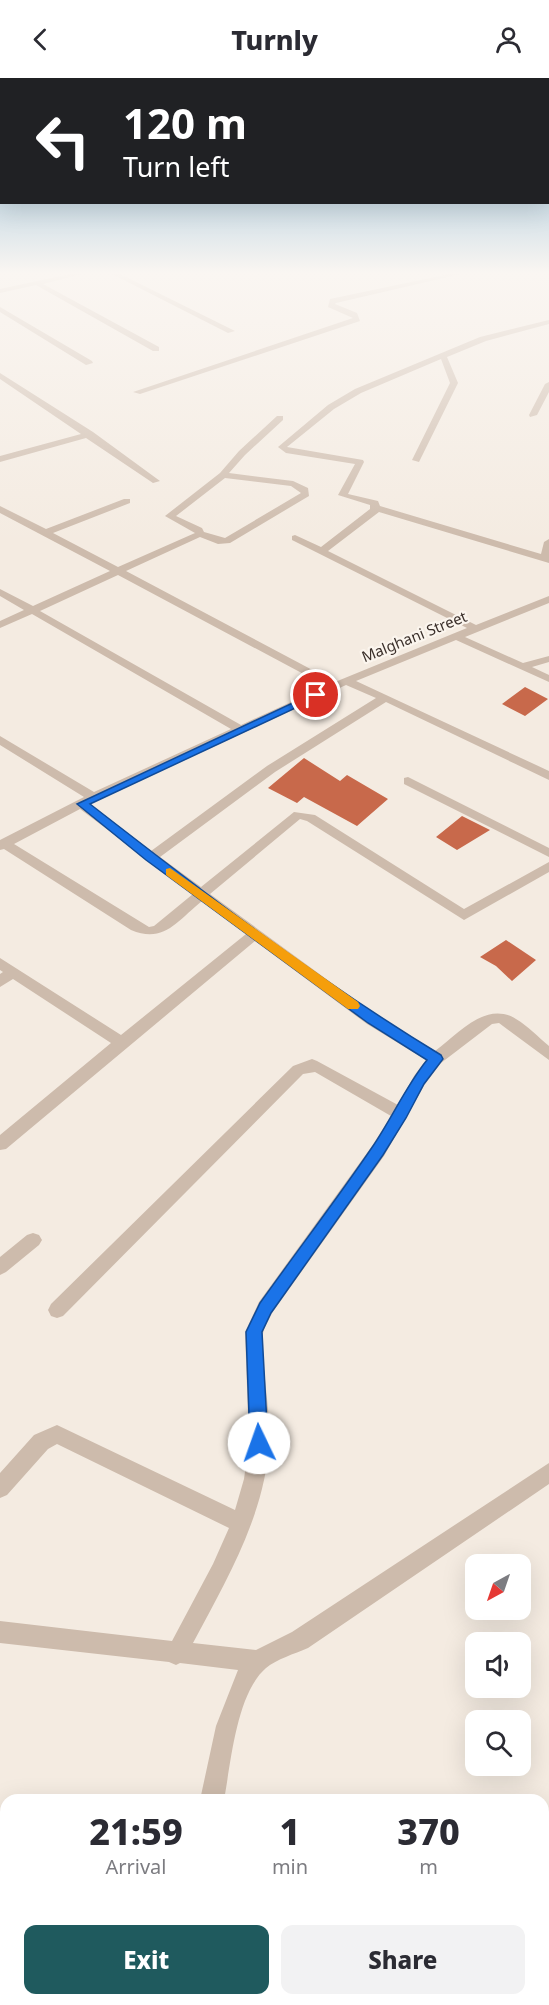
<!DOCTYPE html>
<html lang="en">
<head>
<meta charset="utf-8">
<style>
	:root { --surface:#fff; --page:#f2f2f3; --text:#2b2b33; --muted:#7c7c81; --accent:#1f5a5e }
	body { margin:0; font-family:"Noto Sans",sans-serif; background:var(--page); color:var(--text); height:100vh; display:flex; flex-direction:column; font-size:22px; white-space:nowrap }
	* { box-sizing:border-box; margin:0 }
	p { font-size:20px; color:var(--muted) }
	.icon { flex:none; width:33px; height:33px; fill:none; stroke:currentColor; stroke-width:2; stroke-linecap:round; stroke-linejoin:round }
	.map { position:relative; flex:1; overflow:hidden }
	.side { position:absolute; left:0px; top:1716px; width:549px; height:212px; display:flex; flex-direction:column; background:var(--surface); border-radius:18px 18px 0 0; box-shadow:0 6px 24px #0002 }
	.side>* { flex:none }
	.guide { position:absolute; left:0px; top:0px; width:549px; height:126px; box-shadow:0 6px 24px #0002; background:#202124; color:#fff; overflow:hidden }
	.needle { width:39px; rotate:220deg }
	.controls { position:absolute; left:465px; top:1476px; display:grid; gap:12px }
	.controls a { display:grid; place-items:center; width:66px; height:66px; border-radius:12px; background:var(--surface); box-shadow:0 6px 24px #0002; font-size:30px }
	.pin { position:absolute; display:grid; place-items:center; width:51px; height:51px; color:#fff; margin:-26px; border:3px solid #fff; border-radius:50%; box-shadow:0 2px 6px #0007 }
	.me { position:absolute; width:66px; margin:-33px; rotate:357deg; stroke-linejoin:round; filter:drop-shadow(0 0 4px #0008) }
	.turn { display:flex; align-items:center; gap:21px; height:126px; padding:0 24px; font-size:27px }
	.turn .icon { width:78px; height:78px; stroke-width:2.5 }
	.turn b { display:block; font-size:42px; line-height:51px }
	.eta { display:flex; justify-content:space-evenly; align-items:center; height:102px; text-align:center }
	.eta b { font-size:36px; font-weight:800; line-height:42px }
	.cta { display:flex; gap:12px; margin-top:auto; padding:12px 24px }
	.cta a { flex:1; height:69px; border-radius:12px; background:var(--accent); color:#fff; font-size:24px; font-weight:800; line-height:69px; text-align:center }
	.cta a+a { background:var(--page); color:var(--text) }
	header { display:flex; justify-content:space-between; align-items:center; height:78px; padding:0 24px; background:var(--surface); font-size:27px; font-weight:800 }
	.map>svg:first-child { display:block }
	.building { fill:#c8694b }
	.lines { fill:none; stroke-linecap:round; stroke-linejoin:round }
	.minor { fill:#cdbbac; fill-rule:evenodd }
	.route { fill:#1a73e8; stroke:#114b97; stroke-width:1.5 }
	.slow { fill:#f59e0b }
	.labels { text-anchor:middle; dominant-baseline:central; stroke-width:4.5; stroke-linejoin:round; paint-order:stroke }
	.far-street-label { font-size:15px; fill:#3b302b; stroke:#fbf5ee }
</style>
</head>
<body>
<header><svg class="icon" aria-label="back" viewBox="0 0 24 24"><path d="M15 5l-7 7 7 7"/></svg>Turnly<svg class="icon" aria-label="person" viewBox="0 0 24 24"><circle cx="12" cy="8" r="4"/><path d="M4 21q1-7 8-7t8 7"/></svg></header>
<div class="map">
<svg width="549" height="1927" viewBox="0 0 549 1927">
	<rect width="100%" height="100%" fill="#f4ebe1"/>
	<path class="building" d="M 525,609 L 548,621 L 525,638 L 502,626 Z
		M 304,680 L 340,703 L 347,697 L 388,721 L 357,748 L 304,719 L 297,725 L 268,710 Z
		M 462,738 L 490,752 L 457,772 L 436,759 Z
		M 506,862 L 536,882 L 512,903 L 496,888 L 480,879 Z"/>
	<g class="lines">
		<path class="minor" d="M 75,195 L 86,195 L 43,206 L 159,269 L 159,273 L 153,273 L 36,207 L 0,215 L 0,211 Z
			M 110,195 L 118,195 L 235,253 L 228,255 Z
			M 454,195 L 465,195 L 336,225 L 335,226 L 357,235 L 360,243 L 140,316 L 133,314 L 353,240 L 328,229 L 330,221 Z
			M 0,229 L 92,283 L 93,285 L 86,287 L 0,234 Z
			M 549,242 L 549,246 L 486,263 L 447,279 L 458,305 L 419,384 L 412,382 L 450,305 L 441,281 L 361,315 L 334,331 L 287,369 L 363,382 L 364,384 L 348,416 L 378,423 L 380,428 L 541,476 L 544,464 L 549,461 L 549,485 L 379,434 L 328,473 L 476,547 L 549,518 L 549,525 L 465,559 L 523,585 L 549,578 L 549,584 L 532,589 L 549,597 L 549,604 L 456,562 L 356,603 L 549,693 L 549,702 L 386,624 L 275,694 L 160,779 L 201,809 L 294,734 L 315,737 L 464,831 L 549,784 L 549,794 L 464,842 L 307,743 L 300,741 L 210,816 L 377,938 L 435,973 C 458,956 486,922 516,941 C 528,948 538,959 549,968 L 549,982 L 499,945 L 492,946 L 441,985 L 425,1006 L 384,1078 L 272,1235 C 269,1242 264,1249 263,1256 C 261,1292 271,1329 269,1366 C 265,1437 226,1503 193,1565 L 256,1572 L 292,1554 L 549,1385 L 549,1406 L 308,1570 C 294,1576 277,1581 266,1590 C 236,1616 231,1685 224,1722 L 200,1722 L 216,1648 L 238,1592 L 180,1585 L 176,1587 L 169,1584 L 0,1565 L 0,1543 L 172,1563 L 213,1486 L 229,1450 L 57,1366 L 48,1371 L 7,1417 L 0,1420 L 0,1395 L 34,1357 L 57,1347 L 235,1432 L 244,1401 L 249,1365 L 245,1254 L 259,1224 L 372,1068 L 391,1038 L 315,994 L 303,996 L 63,1238 L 57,1240 L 51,1238 L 48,1232 L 51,1226 L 293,988 L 312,981 L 317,983 L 398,1027 L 414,998 L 426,982 L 367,946 L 255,863 L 6,1071 L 0,1072 L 0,1057 L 111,965 L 13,901 L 0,909 L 0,896 L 3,894 L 0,892 L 0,880 L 121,957 L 246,856 L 202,823 C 177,843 164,866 131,852 L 4,771 L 0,772 L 0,762 L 84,719 L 0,667 L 0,658 L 94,714 L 231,651 L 32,536 L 0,550 L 0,543 L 24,532 L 0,518 L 0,511 L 33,528 L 110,493 L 0,435 L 0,428 L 46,451 L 124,421 L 130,421 L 130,425 L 53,455 L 118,489 L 195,455 L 165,438 L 220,395 L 239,373 L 277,338 L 283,338 L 283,342 L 245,377 L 229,395 L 293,403 L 308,410 L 309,418 L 230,465 L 218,466 L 200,459 L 126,493 L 335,604 L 467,550 L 292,462 L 292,458 L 295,457 L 321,469 L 370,431 L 370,427 L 338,417 L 355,386 L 286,375 L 278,369 L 328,327 L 355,311 L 480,259 ZM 225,400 L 291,408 L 301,415 L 225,460 L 204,454 L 202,450 L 176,438 ZM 118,497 L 326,608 L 241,647 L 40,533 ZM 346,607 L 376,620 L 267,688 L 151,773 L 90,726 ZM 80,731 L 193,816 L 154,848 L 149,849 L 14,766 Z
			M 0,295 L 93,354 L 160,403 L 153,405 L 86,360 L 0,384 L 0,378 L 81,356 L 0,301 Z
			M 549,304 L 549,314 L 537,337 L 530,339 L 529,337 L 545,306 Z
			M 408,699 L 549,770 L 549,779 L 404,706 L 404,700 Z
			M 33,1155 L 39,1157 L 42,1162 L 39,1167 L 6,1194 L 0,1197 L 0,1179 L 27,1157 Z
			M 0,1874 L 6,1874 L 6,1898 L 0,1898 Z
			M 270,1922 L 327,1922 L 330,1927 L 272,1927 Z"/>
	</g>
	<linearGradient id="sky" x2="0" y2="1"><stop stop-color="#7eb2d2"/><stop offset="0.42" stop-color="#faf6f2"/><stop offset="1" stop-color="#faf6f2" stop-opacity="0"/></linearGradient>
	<rect width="549" height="464" fill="url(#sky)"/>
	<path class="route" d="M 316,614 L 321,617 L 319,619 L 90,726 C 203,814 319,903 441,977 L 443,981 L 424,1006 L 406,1040 L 383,1077 L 271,1235 L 262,1254 L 268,1365 L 265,1371 L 259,1373 L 253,1371 L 250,1365 L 246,1254 L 260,1225 C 297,1173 337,1121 373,1068 C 392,1040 406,1008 427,982 L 368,945 L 146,782 L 77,726 Z"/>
	<path class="slow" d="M 170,790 L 358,924 L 360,928 L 358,931 L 348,931 L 166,797 L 166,791 Z"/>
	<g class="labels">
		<g class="far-street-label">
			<text transform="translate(414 558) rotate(-22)">Malghani Street</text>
		</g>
	</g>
</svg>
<div class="controls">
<a><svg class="needle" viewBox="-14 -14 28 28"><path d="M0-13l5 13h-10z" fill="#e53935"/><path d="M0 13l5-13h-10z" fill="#7c7c81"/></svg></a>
<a><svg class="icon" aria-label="sound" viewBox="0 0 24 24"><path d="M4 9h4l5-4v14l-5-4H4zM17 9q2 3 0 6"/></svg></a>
<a><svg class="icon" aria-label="search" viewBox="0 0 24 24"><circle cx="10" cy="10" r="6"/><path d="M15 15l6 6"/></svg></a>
</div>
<div class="pin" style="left:316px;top:617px;background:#d93025"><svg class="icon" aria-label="arrive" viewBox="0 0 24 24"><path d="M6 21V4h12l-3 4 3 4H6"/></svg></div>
<svg class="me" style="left:259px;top:1365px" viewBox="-20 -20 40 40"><circle r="19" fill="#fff"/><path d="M0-13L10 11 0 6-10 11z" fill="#1a73e8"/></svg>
<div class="guide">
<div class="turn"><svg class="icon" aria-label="left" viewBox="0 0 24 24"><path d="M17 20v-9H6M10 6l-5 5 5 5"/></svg><div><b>120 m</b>Turn left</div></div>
</div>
<section class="side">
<div class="eta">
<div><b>21:59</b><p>Arrival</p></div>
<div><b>1</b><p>min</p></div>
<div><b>370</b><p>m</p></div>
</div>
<div class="cta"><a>Exit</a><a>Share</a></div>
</section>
</div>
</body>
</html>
